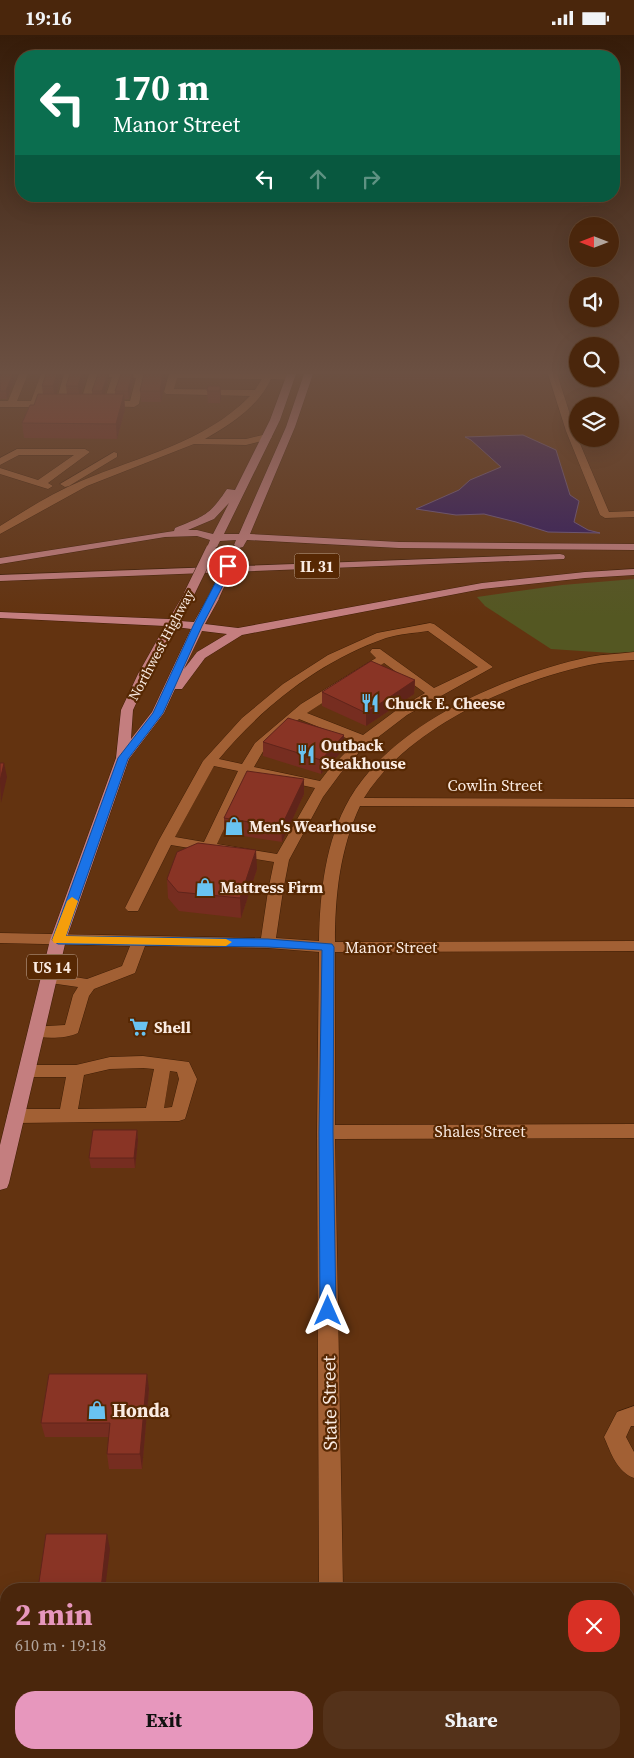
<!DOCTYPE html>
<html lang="en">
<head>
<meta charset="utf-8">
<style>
	:root { --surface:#4a260c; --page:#54321a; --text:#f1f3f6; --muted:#b2a59d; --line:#61432d; --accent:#e797bd }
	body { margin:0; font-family:"Source Serif 4",serif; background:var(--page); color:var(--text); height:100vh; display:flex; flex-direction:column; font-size:19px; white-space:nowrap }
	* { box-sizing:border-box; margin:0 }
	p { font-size:16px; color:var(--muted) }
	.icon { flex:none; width:28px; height:28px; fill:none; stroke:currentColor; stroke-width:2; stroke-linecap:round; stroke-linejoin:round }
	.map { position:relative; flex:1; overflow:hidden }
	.sheet { position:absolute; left:0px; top:1548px; width:635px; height:176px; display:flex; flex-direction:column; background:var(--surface); border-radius:20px 20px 0 0; box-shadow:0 5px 20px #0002,0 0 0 1px var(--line) }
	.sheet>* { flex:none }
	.banner { position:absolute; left:15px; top:15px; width:605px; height:152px; border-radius:20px; box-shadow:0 5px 20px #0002,0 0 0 1px var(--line); background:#0b6e4f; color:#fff; overflow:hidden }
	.needle { width:32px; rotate:270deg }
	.controls { position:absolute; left:569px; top:182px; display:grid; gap:10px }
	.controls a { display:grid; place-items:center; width:50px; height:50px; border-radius:50%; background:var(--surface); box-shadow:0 5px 20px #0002,0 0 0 1px var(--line); font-size:25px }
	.pin { position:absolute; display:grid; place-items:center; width:42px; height:42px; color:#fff; margin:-21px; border:2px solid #fff; border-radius:50%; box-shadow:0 1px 5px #0007 }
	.me { position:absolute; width:55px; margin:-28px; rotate:0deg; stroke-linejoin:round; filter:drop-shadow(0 0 4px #0008) }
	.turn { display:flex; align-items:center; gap:18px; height:105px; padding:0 15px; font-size:22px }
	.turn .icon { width:65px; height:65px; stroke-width:2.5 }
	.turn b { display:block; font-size:35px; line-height:42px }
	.lanes { display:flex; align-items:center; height:48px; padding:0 15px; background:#0003; justify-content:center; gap:25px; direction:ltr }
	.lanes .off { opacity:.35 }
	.round { display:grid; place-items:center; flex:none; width:52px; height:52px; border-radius:20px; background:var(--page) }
	.head { display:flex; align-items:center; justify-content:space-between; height:85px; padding:0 15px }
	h1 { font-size:30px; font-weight:700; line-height:38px; color:var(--accent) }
	.button { display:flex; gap:10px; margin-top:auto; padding:10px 15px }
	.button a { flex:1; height:58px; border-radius:20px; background:var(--accent); color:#111; font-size:20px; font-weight:700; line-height:58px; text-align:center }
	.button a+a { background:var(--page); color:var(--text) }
	.status { display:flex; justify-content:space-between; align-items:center; height:35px; padding:0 25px; background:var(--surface); direction:ltr }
	.status svg { height:14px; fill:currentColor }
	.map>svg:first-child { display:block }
	.green { fill:#545722 }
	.water { fill:#301860; stroke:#6d5787 }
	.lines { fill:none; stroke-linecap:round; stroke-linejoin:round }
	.minor-casing { stroke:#3f1e06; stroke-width:1 }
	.major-casing { stroke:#3f1e06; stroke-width:1 }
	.minor { fill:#a26034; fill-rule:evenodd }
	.major { fill:#c47e7f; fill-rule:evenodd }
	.major-bridge-casing { stroke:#3f1e06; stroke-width:11; stroke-linecap:butt }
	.major-bridge { stroke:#c47e7f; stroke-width:10 }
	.wall { fill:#762d20 }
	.shaded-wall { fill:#60241a }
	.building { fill:#893425; stroke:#60241a }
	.route { fill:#1a73e8; stroke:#114b97 }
	.slow { fill:#f59e0b }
	.labels { text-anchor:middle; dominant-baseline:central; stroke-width:4.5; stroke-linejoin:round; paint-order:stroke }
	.far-street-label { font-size:14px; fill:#faebe2; stroke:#572803 }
	.shield { fill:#572803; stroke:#c9b09f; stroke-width:1 }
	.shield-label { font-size:15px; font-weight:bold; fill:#faebe2 }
	.poi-label { font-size:16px; font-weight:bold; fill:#faebe2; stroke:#572803; text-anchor:start }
	.street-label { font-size:16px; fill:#faebe2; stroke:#572803 }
	.near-street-label { font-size:19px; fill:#faebe2; stroke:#572803 }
	.near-poi-label { font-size:19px; font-weight:bold; fill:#faebe2; stroke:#572803; text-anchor:start }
</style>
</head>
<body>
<div class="status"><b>19:16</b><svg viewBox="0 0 49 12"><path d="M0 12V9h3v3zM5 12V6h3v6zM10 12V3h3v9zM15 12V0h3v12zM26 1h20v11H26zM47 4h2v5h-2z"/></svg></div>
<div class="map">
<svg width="634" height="1723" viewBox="0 0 634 1723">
	<rect width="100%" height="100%" fill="#633310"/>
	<path class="green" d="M 634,544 L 634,617 L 611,618 L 551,614 L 485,571 L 477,562 L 562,550 Z"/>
	<path class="water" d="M 523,400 L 556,415 L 570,460 L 579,466 L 574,487 L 588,495 L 600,498 L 548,497 L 516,487 L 484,479 L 456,480 L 416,474 L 459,455 L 470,445 L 501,432 L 471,405 L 465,402 Z"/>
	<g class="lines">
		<g class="minor-casing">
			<path id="minor" d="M 19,339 L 28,339 L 17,366 L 31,366 L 41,339 L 50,339 L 41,366 L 56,367 L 64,339 L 73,339 L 65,369 L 60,372 L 0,372 L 0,366 L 8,366 Z
				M 89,339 L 145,339 L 139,369 L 134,372 L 102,371 L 100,369 L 104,366 L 112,342 L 98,342 L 90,369 L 85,372 L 82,371 L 80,369 ZM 121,342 L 136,343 L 130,366 L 113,366 Z
				M 169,339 L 291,339 L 295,342 L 291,345 L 271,344 C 258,372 230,390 205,404 L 246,404 L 267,399 L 272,402 L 270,404 L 246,410 L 194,409 L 87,451 L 0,499 L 0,491 C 26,475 52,458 81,446 C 140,421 204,408 250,361 L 166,359 L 164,357 ZM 177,343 L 262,344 L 255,355 L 174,354 Z
				M 548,339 L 557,339 L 578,404 L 609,477 L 634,476 L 634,482 L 605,483 L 600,480 L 566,396 Z
				M 17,414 L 85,414 L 90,417 L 48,448 L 53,451 L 48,454 L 0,439 L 0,433 L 38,445 L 74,420 L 19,420 L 0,430 L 0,423 Z
				M 114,417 L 117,418 L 117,422 L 69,451 L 65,452 L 60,449 Z
				M 430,588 L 434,589 L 493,632 L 407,680 L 360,716 L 340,739 L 323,762 L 289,825 L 283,856 L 276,903 L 319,906 C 320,858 325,806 350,763 C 394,688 506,640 589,622 C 604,619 619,619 634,617 L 634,625 C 619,626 603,627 589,630 C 511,647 407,693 364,763 L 634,764 L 634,772 L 360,771 C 340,814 335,860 335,907 L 634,906 L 634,916 L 335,917 L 335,1090 L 634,1089 L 634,1103 L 335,1104 L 343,1554 L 319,1554 L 317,1097 L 319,917 L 268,913 L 145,911 L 135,938 L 94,954 L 89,961 L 78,998 C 65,1004 43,1004 30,1000 L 28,996 L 30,992 L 65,990 L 73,960 L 78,952 L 43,947 L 41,943 L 43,939 L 49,938 L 87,944 L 122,931 L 130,911 L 0,908 L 0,898 L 261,903 L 268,856 L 274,827 L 171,810 L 138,876 L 128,876 L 125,873 L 159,805 L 203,726 L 242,683 L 283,649 L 328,620 L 377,598 ZM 428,596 L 478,632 L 434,653 L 380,614 L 372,614 L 370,617 L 376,623 L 301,669 L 255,708 L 242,729 L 219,724 C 263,671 320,626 386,603 C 399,599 414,598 428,596 ZM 384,628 L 425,658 L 398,674 L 363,700 L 307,678 ZM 299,684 L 356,707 L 330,733 L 320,746 L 254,732 L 265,713 ZM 214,731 L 238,736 L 204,807 L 175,802 ZM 250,739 L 315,753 L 277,819 L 217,809 Z
				M 143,1021 L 189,1027 L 197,1044 L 185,1084 L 179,1086 L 16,1088 L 10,1086 L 7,1081 L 10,1076 L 16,1074 L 60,1074 L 66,1042 L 27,1042 L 21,1040 L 18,1036 L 21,1032 L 27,1030 L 76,1030 L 110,1022 ZM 143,1033 L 154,1034 L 146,1073 L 78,1074 L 84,1040 L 110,1034 ZM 170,1036 L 177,1037 L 179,1044 L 172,1072 L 164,1073 Z
				M 634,1371 L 634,1391 L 631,1391 L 626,1402 L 634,1417 L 634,1443 C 617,1437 611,1418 604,1402 L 617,1377 Z
				M 320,1718 L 345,1718 L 346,1723 L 320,1723 Z"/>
		</g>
		<g class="major-casing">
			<path id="major" d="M 287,339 L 296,339 L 280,385 L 224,499 L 239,499 L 286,392 L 304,339 L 313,339 L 295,392 L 250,499 L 399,507 L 634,509 L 634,515 L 399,513 L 247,505 L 243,512 L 239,513 L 234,510 L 236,505 L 220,506 L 217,512 L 213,513 L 208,510 L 210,505 L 197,501 L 165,502 L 0,529 L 0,523 L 174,496 L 175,493 C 204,481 209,481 227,454 L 235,455 L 270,385 ZM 229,468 L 213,499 L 197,495 L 188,495 L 214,484 Z
				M 560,519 L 564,520 L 565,522 L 564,524 L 0,546 L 0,540 Z
				M 634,534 L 634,540 L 585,543 L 482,554 L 242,600 L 205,623 L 182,654 L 175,654 L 164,678 L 129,724 L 66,905 L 9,1148 L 7,1153 L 0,1155 L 0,1110 L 50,905 L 116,723 L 121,675 L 138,639 L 165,591 L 0,583 L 0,577 L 169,584 L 185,557 L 189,556 L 195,559 L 180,586 L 194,587 L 208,562 L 214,559 L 220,562 L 205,589 L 238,593 L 482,548 L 585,537 ZM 176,592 L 191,594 L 152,677 L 131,704 L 133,675 L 150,639 ZM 202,596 L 227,599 L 197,617 L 184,634 Z"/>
		</g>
		<use href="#minor" class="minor"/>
		<use href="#major" class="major"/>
		<g class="major-bridge-casing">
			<path id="major-bridge" d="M 189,559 L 211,514
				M 214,562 L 235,516"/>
		</g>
		<use href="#major-bridge" class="major-bridge"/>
	</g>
	<path class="wall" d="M 0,339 L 17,339 L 7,364 L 0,364 Z
		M 62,339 L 56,359 L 67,359 L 66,351 L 87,339 L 81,359 L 92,359 L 92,356 L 98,339 L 109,339 L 109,344 L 104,359 L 115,359 L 115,356 L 121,339 L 133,339 L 134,344 L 129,364 L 124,364 L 125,374 L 117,404 L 24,403 L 22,388 L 34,370 L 43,359 L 42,351 Z
		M 370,339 L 542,339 L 542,342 L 371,345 Z
		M 166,344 L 161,367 L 141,367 L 140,356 Z
		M 220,351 L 221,363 L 220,368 L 208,368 L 207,356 Z
		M 415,645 L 414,659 L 366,691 L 322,671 L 322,657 Z
		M 344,700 L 344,714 L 321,739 L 263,721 L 263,707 Z
		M 304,759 L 282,807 L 224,798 L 224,783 Z
		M 257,834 L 241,883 L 179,876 L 168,863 L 167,844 Z
		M 137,1095 L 138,1105 L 135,1133 L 91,1133 L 89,1123 Z
		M 149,1354 L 142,1434 L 109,1434 L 107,1419 L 109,1402 L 45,1402 L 41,1388 Z"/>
	<path class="shaded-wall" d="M 13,339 L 17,339 L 7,364 L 6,356 Z
		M 57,339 L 62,339 L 55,364 L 53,351 Z
		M 82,339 L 87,339 L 80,364 L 78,351 Z
		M 108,339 L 109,339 L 109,344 L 103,364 L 102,356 Z
		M 132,339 L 133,339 L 134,344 L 129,364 L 128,356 Z
		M 163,339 L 165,339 L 166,344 L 161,367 L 160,356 Z
		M 220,351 L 221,363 L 220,368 Z
		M 124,359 L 125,374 L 117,404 L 116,389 Z
		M 415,645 L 414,659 L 366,691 L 366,678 Z
		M 344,700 L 344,714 L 321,739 L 321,725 Z
		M 4,728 L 7,742 L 1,768 L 0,746 Z
		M 304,744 L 304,759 L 282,807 L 281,792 Z
		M 256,815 L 257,834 L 241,883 L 240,863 Z
		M 137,1095 L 138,1105 L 135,1133 L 134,1123 Z
		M 147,1339 L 149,1354 L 142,1434 L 140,1419 Z
		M 107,1499 L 110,1514 L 105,1554 L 101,1554 Z"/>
	<path class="building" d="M 0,339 L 13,339 L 6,356 L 0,356 Z
		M 46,339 L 57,339 L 53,351 L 42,351 Z
		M 70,339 L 82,339 L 78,351 L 66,351 Z
		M 98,339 L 108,339 L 102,356 L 92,356 Z
		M 121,339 L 132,339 L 128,356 L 115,356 Z
		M 144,339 L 163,339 L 160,356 L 140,356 Z
		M 208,351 L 220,351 L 220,356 L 207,356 Z
		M 38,359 L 124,359 L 116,389 L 22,388 L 30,370 L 34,370 Z
		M 371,626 L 415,645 L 366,678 L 322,657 Z
		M 288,683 L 344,700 L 321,725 L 263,707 Z
		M 0,728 L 4,728 L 0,746 Z
		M 247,736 L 304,744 L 281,792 L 224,783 Z
		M 198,808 L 256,815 L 240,863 L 178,857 L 167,844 L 177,817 Z
		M 93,1095 L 137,1095 L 134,1123 L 89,1123 Z
		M 49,1339 L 147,1339 L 140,1419 L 107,1419 L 110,1388 L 41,1388 Z
		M 46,1499 L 107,1499 L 101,1554 L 38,1554 Z"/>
	<linearGradient id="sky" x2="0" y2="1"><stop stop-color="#361c09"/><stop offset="0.58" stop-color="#6b5042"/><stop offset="1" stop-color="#6b5042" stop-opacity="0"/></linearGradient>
	<rect width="634" height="581" fill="url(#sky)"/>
	<path class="route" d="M 228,528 L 233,531 L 202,591 L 163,678 L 128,724 L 66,901 L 268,904 L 332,909 L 334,912 L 333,1097 L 336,1276 L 333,1280 L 328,1282 L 323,1280 L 320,1276 L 319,1097 L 322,915 L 268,912 L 58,909 L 52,905 L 118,723 L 153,678 L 193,591 L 224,531 Z"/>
	<path class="slow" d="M 72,862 L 78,866 L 66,901 L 226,904 L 232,907 L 226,911 L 54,908 L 52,905 L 67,866 Z"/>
	<defs>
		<g id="restaurant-bare" transform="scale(1.5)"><path d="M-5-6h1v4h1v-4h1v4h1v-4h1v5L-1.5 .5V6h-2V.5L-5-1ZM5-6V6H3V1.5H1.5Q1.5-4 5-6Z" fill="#69c3f1" stroke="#572803" stroke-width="2.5" paint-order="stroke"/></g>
		<g id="shop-bare" transform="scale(1.5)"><path d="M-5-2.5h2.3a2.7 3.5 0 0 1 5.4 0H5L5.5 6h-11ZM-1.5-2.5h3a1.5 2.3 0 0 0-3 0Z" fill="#69c3f1" stroke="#572803" stroke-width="2.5" paint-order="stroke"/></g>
		<g id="supermarket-bare" transform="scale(1.5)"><path d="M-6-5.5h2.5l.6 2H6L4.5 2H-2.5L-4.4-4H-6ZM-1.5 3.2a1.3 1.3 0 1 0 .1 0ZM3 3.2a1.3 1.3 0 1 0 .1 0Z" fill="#69c3f1" stroke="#572803" stroke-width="2.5" paint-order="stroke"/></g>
	</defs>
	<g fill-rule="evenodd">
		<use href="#restaurant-bare" x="370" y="668"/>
		<use href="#restaurant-bare" x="306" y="719"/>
		<use href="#shop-bare" x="234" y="791"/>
		<use href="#shop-bare" x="205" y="852"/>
		<use href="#supermarket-bare" x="139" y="992"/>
		<use href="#shop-bare" x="97" y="1375"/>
	</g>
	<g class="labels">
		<g class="far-street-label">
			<text transform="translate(161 610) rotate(-62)">Northwest Highway</text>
		</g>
		<g class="shield">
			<rect x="294.5" y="518.5" width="45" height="25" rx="4"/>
			<rect x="27" y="919.5" width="50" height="25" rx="4"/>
		</g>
		<g class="shield-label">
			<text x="317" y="531">IL 31</text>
			<text x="52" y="932">US 14</text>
		</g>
		<g class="poi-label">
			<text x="385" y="668">Chuck E. Cheese</text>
			<text x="321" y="710">Outback<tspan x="321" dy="18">Steakhouse</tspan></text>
			<text x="249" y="791">Men's Wearhouse</text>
			<text x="220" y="852">Mattress Firm</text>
			<text x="154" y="992">Shell</text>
		</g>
		<g class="street-label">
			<text x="495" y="750">Cowlin Street</text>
			<text x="391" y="912">Manor Street</text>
			<text x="480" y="1096">Shales Street</text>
		</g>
		<g class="near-street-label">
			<text transform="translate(329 1368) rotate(-91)">State Street</text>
		</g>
		<g class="near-poi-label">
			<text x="112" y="1375">Honda</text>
		</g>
	</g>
</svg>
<div class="controls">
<a><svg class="needle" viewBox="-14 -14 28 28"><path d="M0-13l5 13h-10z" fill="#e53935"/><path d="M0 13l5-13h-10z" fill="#b2a59d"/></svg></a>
<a><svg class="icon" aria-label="sound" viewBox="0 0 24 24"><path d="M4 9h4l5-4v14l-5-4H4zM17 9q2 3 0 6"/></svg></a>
<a><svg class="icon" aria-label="search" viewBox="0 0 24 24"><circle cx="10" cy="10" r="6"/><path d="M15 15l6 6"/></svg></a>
<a><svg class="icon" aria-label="layers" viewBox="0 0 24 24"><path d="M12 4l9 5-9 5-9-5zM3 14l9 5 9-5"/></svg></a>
</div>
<div class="pin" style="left:228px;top:531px;background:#d93025"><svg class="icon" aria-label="arrive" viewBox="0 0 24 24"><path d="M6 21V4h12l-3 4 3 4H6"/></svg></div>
<svg class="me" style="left:328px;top:1276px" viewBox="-20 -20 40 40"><path d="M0-17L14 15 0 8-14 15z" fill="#1a73e8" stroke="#fff" stroke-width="4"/></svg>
<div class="banner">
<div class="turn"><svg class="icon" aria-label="left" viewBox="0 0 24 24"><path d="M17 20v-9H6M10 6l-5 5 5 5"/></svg><div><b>170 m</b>Manor Street</div></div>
<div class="lanes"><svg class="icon" aria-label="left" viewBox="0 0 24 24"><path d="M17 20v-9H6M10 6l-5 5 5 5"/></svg><svg class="icon off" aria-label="ahead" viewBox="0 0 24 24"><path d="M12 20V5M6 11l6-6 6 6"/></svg><svg class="icon off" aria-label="right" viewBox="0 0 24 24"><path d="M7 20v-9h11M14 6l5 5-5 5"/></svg></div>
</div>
<section class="sheet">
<div class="head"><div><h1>2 min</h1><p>610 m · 19:18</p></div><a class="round" style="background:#d93025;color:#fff"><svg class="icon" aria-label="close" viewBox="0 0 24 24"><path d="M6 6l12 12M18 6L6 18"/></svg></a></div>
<div class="button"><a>Exit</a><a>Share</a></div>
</section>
</div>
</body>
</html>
